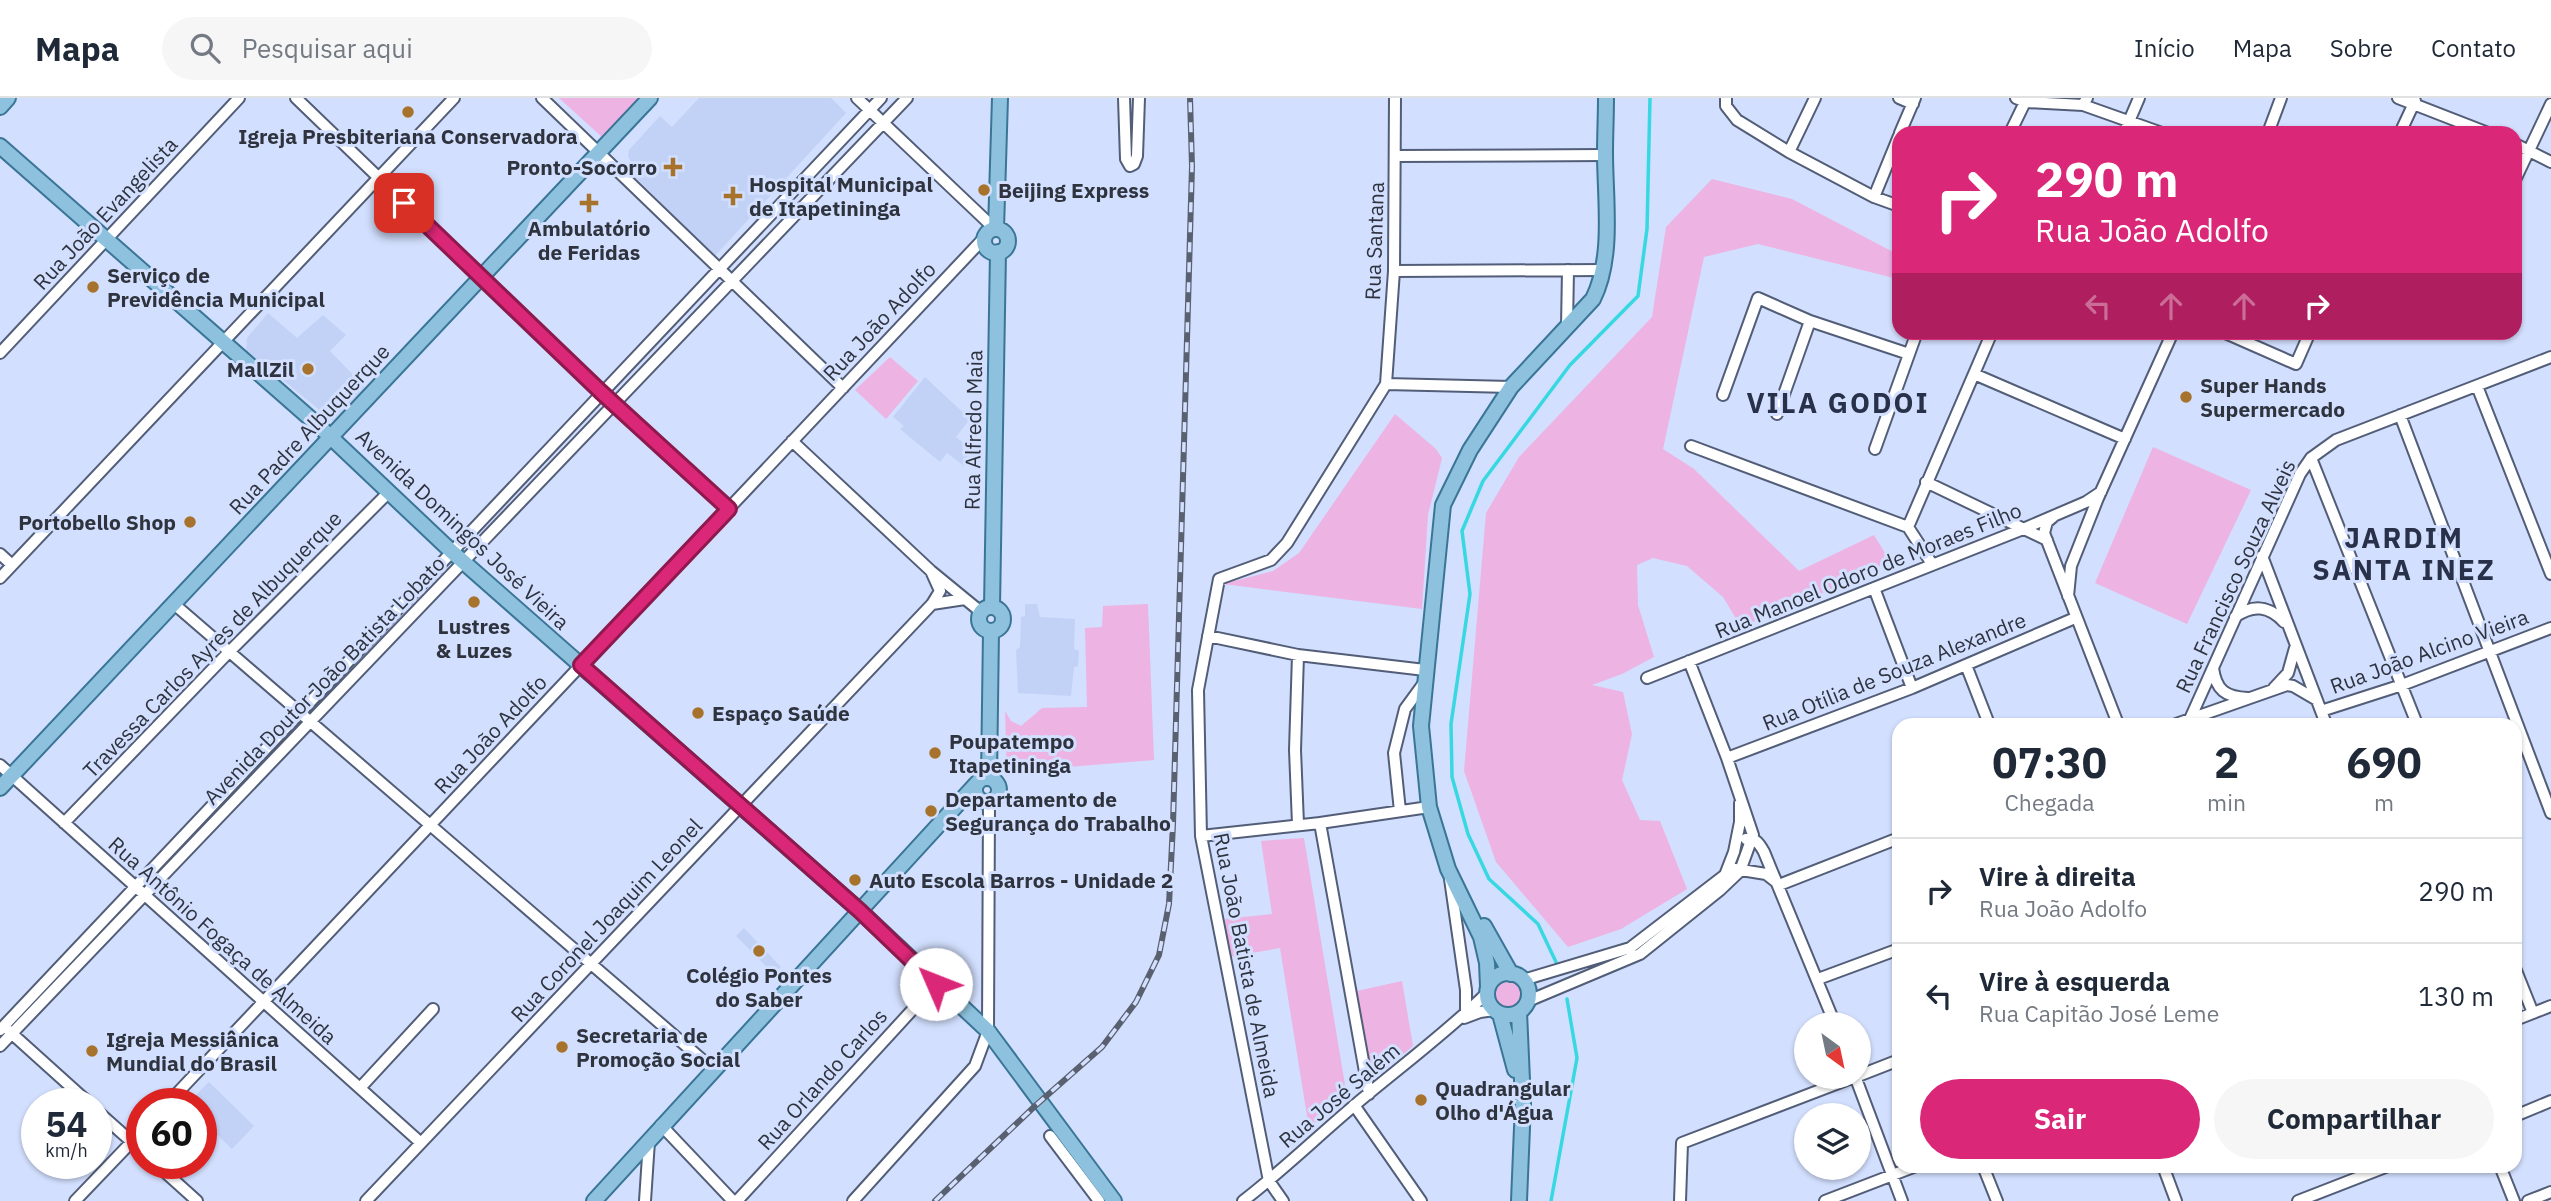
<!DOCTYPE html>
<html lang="pt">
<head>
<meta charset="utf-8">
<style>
	:root { --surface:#fff; --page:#f6f6f7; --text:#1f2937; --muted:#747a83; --line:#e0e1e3; --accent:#db2777 }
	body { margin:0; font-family:"IBM Plex Sans",sans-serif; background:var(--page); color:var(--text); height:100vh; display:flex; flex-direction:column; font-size:26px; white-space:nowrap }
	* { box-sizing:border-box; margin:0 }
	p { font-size:23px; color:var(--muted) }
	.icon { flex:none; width:38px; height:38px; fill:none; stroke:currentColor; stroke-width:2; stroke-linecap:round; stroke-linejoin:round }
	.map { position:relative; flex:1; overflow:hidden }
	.sheet { position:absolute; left:1892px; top:620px; width:630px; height:455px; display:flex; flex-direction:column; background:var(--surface); border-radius:21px; box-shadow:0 2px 5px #0004 }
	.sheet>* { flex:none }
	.top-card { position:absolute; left:1892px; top:28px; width:630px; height:214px; border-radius:21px; box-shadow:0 2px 5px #0004; background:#db2777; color:#fff; overflow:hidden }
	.needle { width:46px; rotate:147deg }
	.tools { position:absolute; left:1794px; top:914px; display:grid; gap:14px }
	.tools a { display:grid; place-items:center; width:77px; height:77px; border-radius:50%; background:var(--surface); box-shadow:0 2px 5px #0004; font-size:35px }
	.speed { position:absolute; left:21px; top:990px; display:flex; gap:14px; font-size:35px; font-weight:700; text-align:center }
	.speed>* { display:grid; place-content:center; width:91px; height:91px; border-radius:50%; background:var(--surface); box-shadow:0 2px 5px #0004; line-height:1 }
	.speed small { font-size:18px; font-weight:400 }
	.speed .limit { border:10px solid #d22; background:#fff; color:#111 }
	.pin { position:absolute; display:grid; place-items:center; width:60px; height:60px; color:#fff; margin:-30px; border-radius:14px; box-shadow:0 4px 10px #0006 }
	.me { position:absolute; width:77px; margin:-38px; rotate:314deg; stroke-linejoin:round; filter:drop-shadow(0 0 5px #0008) }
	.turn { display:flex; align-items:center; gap:24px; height:147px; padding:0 28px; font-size:32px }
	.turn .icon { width:91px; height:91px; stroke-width:2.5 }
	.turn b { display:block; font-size:49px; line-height:60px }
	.lanes { display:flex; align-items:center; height:66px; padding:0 28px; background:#0003; justify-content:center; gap:35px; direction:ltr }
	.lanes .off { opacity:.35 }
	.eta { display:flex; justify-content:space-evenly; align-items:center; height:119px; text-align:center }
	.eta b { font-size:42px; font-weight:700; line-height:49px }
	.cta { display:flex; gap:14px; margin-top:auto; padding:14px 28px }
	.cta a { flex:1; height:80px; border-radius:42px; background:var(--accent); color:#fff; font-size:28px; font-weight:700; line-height:80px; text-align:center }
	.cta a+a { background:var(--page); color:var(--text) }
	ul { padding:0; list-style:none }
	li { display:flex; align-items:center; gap:21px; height:105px; padding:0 28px; border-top:2px solid var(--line) }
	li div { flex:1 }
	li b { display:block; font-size:26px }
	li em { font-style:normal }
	header { display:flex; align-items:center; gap:42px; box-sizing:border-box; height:98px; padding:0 35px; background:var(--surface); border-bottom:2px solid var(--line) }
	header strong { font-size:33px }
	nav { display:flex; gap:38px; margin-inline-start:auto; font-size:24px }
	.search { width:490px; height:63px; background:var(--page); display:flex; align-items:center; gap:18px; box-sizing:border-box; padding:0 24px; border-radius:38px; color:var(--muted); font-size:26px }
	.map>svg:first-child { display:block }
	.built { fill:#c2d2f6 }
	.green { fill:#edb3e3 }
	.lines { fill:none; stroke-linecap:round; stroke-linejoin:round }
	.stream { stroke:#38d8e2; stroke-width:3.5 }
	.minor-casing { stroke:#525d77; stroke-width:14 }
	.major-casing { stroke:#3a7596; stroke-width:18 }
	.minor { stroke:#fff; stroke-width:10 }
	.major { stroke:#8dc1dd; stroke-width:14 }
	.rail-casing { stroke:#596070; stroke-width:6 }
	.rail { stroke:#d2dffe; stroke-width:3.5; stroke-dasharray:10; stroke-linecap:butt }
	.route-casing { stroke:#8e194d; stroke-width:18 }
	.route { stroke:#db2777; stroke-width:12 }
	.poi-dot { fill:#a7722b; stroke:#d2dffe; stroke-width:2.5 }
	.labels { text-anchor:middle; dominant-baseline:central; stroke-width:6; stroke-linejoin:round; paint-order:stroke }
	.poi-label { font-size:21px; font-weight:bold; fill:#2e333e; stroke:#d2dffe; text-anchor:start }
	.street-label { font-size:21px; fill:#2e333e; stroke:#d2dffe }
	.district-label { font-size:28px; font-weight:bold; letter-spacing:2px; fill:#283149; stroke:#d2dffe }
</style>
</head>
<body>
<header>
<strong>Mapa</strong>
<div class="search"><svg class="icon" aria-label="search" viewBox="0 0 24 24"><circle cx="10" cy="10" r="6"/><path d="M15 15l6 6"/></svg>Pesquisar aqui</div>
<nav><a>Início</a><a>Mapa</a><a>Sobre</a><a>Contato</a></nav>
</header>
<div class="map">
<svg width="2551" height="1103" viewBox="0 0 2551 1103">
	<rect width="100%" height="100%" fill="#d2dffe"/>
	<path class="built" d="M 699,0 L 831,0 L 846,15 L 715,158 L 635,79 L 639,73 L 632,66 L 628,58 L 629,52 L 660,18 L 672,29 Z
		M 268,215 L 297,240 L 323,217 L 346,237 L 330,253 L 365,289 L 333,323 L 246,252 L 247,240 Z
		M 925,279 L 970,321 L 956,339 L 966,347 L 962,350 L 972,360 L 964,368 L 947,355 L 940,364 L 900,331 L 904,328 L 893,319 Z
		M 1025,506 L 1037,506 L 1040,519 L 1075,521 L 1074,551 L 1079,553 L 1078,568 L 1074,569 L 1071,598 L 1018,595 L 1016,552 L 1020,549 L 1021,519 L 1025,518 Z
		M 744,830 L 781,869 L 774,876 L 736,838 Z
		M 209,984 L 254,1028 L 232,1051 L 201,1021 L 201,1006 L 187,1006 Z"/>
	<path class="green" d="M 559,0 L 640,0 L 603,40 Z
		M 1712,81 L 1792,101 L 1899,157 L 1899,171 L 1894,180 L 1758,146 L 1704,159 L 1663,351 L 1694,371 L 1799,473 L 1874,437 L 1885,455 L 1884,465 L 1870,475 L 1741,529 L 1723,499 L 1687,468 L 1653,460 L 1637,467 L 1638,507 L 1654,559 L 1622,576 L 1592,587 L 1623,594 L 1632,636 L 1622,682 L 1640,722 L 1660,723 L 1687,791 L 1621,831 L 1568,849 L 1496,764 L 1464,673 L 1486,415 L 1519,359 L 1652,219 L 1666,129 Z
		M 890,259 L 918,283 L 886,321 L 855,292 Z
		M 1395,316 L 1436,351 L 1442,360 L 1428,417 L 1422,511 L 1223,486 L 1273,473 L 1299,455 Z
		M 2153,349 L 2251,392 L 2187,526 L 2095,485 Z
		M 1148,506 L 1154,662 L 1007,674 L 1005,613 L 1011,623 L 1021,628 L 1042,610 L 1087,609 L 1085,530 L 1102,529 L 1103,508 Z
		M 1304,740 L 1347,999 L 1309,1030 L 1280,850 L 1229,859 L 1225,821 L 1272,816 L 1261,743 Z
		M1492 896a16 16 0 1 1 32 0a16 16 0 1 1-32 0Z
		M 1402,883 L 1413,948 L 1373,982 L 1357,893 Z"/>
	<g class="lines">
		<path class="stream" d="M 1556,864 L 1538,826 L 1489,781 L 1468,736 L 1452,679 L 1451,626 L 1470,496 L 1462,433 L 1483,383 L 1570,267 L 1638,198 L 1647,131 L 1650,0
			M 1551,1103 L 1577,960 L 1567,901"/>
		<g class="minor-casing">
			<path id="minor" d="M 296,0 L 601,294 L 729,411
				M 542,0 L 843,290
				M 857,0 L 995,131
				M 1124,0 L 1126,61 L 1130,68 L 1134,66 L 1137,58 L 1139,0
				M 1726,0 L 1726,8 L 1737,22 L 1789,54 L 1874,99 L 1899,108
				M 1899,0 L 1913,6
				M 2016,0 L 2026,4 L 2083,7 L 2087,0
				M 2398,0 L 2488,35
				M 2083,7 L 2162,35
				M 1900,35 L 1915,0
				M 2010,35 L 2027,0
				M 2124,35 L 2139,0
				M 2268,35 L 2281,0
				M 2400,35 L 2415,3
				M 2515,46 L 2551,64
				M 1789,54 L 1815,0
				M 1395,58 L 1605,57
				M 2515,82 L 2551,6
				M 1874,99 L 1899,38
				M 1394,173 L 1603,172
				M 1567,228 L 1568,172
				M 2223,234 L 2296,266 L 2310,234
				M 0,255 L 239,0
				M 1974,276 L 2125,341
				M 1386,286 L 1511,289
				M 2477,288 L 2551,476
				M 1723,297 L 1758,200 L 1810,223 L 1909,256
				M 1777,316 L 1810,223
				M 2400,317 L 2551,715
				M 792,343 L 931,473 L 981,514
				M 1691,348 L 1908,429
				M 1875,351 L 1917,234
				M 2311,360 L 2417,626
				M 1926,384 L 2047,442
				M 2053,419 L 2047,424 L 2044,435 L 2118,626
				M 0,456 L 12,467
				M 2262,458 L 2326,626
				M 1932,466 L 1908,429 L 1992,234
				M 0,480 L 454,0
				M 1874,490 L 1912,590
				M 2068,498 L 2071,468 L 2098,400 L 2173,234
				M 174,506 L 713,971
				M 932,506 L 965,501
				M 2235,519 C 2253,506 2269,508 2284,524
				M 1208,538 L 1298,557 L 1425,572
				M 1298,557 L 1295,652 L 1298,726
				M 1966,567 L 1989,626
				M 2213,570 C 2216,592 2225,599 2248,600
				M 1647,580 L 2023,431 L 2086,404 L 2101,394
				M 2274,590 L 2288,575 L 2295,550
				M 2321,613 L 2402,587 L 2551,530
				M 2190,621 L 2300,376 L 2311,360 L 2336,342 L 2551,259
				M 2176,626 L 2287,587 L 2293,588 L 2317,602
				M 1727,660 L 1912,590 L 2075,520
				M 0,667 L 421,1045
				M 1400,713 L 1394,655 L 1405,611 L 1424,585
				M 64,725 L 229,554 L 389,394
				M 1320,725 L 1369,996
				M 1201,738 L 1320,725 L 1429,709
				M 1746,741 C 1756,739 1760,747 1764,754 L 1835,926
				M 1735,771 L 1766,776 L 1775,783
				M 1450,781 L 1466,892 L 1466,915
				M 1779,787 L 1899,740
				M 2515,870 L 2533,915
				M 1818,881 L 1899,851
				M 1523,882 L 1630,850 L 1725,777 L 1734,754 L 1740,724 L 1740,705
				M 1528,903 L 1640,856 L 1720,792 L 1740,773 L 1753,737 L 1727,660 L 1689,563
				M 1464,920 L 1480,914 L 1494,912
				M 2515,922 L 2551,908
				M 0,932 L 881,0
				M 9,933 L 90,1006
				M 0,948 L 907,0
				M 1855,978 L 1902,1103
				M 1858,978 L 1899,962
				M 360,990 L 433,911
				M 167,1006 L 985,139
				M 1354,1007 L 1421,1103
				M 96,1012 L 142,1053
				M 2515,1018 L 2551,1003
				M 661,1027 L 733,1103
				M 1050,1038 L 1099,1103
				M 156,1066 L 197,1103
				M 1983,1068 L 1997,1103
				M 2163,1068 L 2176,1103
				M 2500,1068 L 2514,1103
				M 75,1103 L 142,1033
				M 366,1103 L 932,506 L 940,493 L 931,473
				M 645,1103 L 649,1043
				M 737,1103 L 936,886
				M 853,1103 L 975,968 L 988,933 L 989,704
				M 1243,1103 C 1282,1073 1318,1038 1356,1006 C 1400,969 1446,935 1487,895
				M 1283,1103 L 1269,1083 L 1201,738 L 1198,592 L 1219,481 L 1271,462 L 1287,445 L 1386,286 L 1394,173 L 1395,0
				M 1680,1103 L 1682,1045 L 1857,978
				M 1825,1103 L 1916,1068
				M 2298,1103 L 2388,1068
				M 2528,1103 L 2551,1094"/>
		</g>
		<g class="major-casing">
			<path id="major" d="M 0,9 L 8,0
				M 0,48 L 320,329 L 451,453 L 860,813 L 988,933 L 1114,1103
				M 996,131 L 1000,0
				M984 143a12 12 0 1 1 24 0a12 12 0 1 1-24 0Z
				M 992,509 L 998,154
				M979 521a12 12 0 1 1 24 0a12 12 0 1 1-24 0Z
				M 989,680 L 991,533
				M975 692a12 12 0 1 1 24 0a12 12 0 1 1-24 0Z
				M 0,690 L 650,0
				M 1484,828 L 1511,876
				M1487 896a21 21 0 1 1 42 0a21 21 0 1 1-42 0Z
				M 1488,889 L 1487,865 L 1481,839 L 1448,771 L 1429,709 L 1421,628 L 1443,407 L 1470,352 L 1511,289 L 1593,201 C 1614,159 1605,101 1605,55 C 1605,37 1606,18 1606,0
				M 1519,914 L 1523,1005 L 1519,1103
				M 1500,916 L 1515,972
				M 594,1103 L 977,685"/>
		</g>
		<use href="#minor" class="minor"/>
		<use href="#major" class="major"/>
		<g class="rail-casing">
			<path id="rail" d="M 935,1103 L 1035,1008 L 1102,949 L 1136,904 L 1159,857 L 1169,806 L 1173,726 L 1192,68 L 1190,0"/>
		</g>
		<use href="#rail" class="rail"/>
	</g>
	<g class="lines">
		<g class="route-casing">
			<path id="route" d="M 404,105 L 601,294 L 729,411 L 581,567 L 860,813 L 936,886"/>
		</g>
		<use href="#route" class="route"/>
	</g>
	<g class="poi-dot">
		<circle cx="408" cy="14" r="7"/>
		<path d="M669.5 58.5h7v7h7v7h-7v7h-7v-7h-7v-7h7z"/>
		<circle cx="984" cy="92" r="7"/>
		<path d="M729.5 87.5h7v7h7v7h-7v7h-7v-7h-7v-7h7z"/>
		<path d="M585.5 94.5h7v7h7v7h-7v7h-7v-7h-7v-7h7z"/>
		<circle cx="93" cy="189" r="7"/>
		<circle cx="308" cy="271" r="7"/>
		<circle cx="2186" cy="299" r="7"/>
		<circle cx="190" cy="424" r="7"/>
		<circle cx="474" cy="504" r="7"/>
		<circle cx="698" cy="615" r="7"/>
		<circle cx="935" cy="655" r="7"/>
		<circle cx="931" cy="713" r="7"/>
		<circle cx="855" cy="782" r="7"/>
		<circle cx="759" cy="853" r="7"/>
		<circle cx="562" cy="949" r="7"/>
		<circle cx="92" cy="953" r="7"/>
		<circle cx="1421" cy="1002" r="7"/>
	</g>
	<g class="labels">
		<g class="poi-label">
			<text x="408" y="38" text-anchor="middle">Igreja Presbiteriana Conservadora</text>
			<text x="657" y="69" text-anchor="end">Pronto-Socorro</text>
			<text x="749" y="86">Hospital Municipal<tspan x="749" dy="24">de Itapetininga</tspan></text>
			<text x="998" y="92">Beijing Express</text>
			<text x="589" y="130" text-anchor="middle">Ambulatório<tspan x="589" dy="24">de Feridas</tspan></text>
			<text x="107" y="177">Serviço de<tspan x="107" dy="24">Previdência Municipal</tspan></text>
			<text x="294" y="271" text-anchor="end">MallZil</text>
			<text x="2200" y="287">Super Hands<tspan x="2200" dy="24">Supermercado</tspan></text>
			<text x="176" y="424" text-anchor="end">Portobello Shop</text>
			<text x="474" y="528" text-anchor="middle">Lustres<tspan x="474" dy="24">&amp; Luzes</tspan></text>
			<text x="712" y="615">Espaço Saúde</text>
			<text x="949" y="643">Poupatempo<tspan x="949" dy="24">Itapetininga</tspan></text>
			<text x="945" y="701">Departamento de<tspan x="945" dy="24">Segurança do Trabalho</tspan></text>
			<text x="869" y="782">Auto Escola Barros - Unidade 2</text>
			<text x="759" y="877" text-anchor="middle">Colégio Pontes<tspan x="759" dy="24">do Saber</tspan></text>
			<text x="576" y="937">Secretaria de<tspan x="576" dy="24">Promoção Social</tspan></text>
			<text x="106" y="941">Igreja Messiânica<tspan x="106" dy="24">Mundial do Brasil</tspan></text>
			<text x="1435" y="990">Quadrangular<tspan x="1435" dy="24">Olho d'Água</tspan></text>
		</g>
		<g class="street-label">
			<text transform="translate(105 115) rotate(-47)">Rua João Evangelista</text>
			<text transform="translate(1374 143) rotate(-88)">Rua Santana</text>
			<text transform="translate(879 223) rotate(-47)">Rua João Adolfo</text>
			<text transform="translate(309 331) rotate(-47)">Rua Padre Albuquerque</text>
			<text transform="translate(973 332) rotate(-89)">Rua Alfredo Maia</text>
			<text transform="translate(463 431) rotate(43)">Avenida Domingos José Vieira</text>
			<text transform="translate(1868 472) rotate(-22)">Rua Manoel Odoro de Moraes Filho</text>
			<text transform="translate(2235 478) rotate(-65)">Rua Francisco Souza Alveis</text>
			<text transform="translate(212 546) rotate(-46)">Travessa Carlos Ayres de Albuquerque</text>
			<text transform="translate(2429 553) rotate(-20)">Rua João Alcino Vieira</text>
			<text transform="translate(1894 573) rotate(-22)">Rua Otília de Souza Alexandre</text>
			<text transform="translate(324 582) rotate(-46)">Avenida Doutor João Batista Lobato</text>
			<text transform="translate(490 636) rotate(-47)">Rua João Adolfo</text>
			<text transform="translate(606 822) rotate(-47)">Rua Coronel Joaquim Leonel</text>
			<text transform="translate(223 842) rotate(42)">Rua Antônio Fogaça de Almeida</text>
			<text transform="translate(1247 867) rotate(79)">Rua João Batista de Almeida</text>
			<text transform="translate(822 981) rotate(-48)">Rua Orlando Carlos</text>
			<text transform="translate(1339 997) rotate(-40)">Rua José Salém</text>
		</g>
		<g class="district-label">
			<text x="1838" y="304">VILA GODOI</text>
			<text x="2404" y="439">JARDIM<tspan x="2404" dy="32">SANTA INEZ</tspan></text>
		</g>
	</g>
</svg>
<div class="tools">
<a><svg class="needle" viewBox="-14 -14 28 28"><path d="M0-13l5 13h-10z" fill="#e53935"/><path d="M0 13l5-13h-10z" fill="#747a83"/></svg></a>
<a><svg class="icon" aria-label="layers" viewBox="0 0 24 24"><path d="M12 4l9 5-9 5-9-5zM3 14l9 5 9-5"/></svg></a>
</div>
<div class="speed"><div>54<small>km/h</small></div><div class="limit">60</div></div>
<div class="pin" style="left:404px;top:105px;background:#d93025"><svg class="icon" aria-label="arrive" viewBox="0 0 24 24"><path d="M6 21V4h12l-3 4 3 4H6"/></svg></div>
<svg class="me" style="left:936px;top:886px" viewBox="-20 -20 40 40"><circle r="19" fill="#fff"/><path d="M0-13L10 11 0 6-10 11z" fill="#db2777"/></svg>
<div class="top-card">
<div class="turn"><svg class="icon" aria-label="right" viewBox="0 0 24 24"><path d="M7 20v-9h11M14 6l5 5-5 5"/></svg><div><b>290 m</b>Rua João Adolfo</div></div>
<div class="lanes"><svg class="icon off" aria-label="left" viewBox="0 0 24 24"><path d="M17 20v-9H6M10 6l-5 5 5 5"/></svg><svg class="icon off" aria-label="ahead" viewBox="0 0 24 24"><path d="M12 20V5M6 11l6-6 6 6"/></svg><svg class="icon off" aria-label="ahead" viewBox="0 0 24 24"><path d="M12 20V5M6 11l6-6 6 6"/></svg><svg class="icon" aria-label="right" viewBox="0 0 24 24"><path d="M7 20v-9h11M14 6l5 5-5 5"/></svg></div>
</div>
<section class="sheet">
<div class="eta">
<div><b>07:30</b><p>Chegada</p></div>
<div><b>2</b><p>min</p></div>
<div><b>690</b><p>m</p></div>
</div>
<ul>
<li><svg class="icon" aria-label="right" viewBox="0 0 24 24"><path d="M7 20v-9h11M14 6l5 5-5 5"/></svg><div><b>Vire à direita</b><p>Rua João Adolfo</p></div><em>290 m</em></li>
<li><svg class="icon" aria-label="left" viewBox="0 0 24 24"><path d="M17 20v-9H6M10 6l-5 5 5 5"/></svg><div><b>Vire à esquerda</b><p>Rua Capitão José Leme</p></div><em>130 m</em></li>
</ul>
<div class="cta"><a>Sair</a><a>Compartilhar</a></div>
</section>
</div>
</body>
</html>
